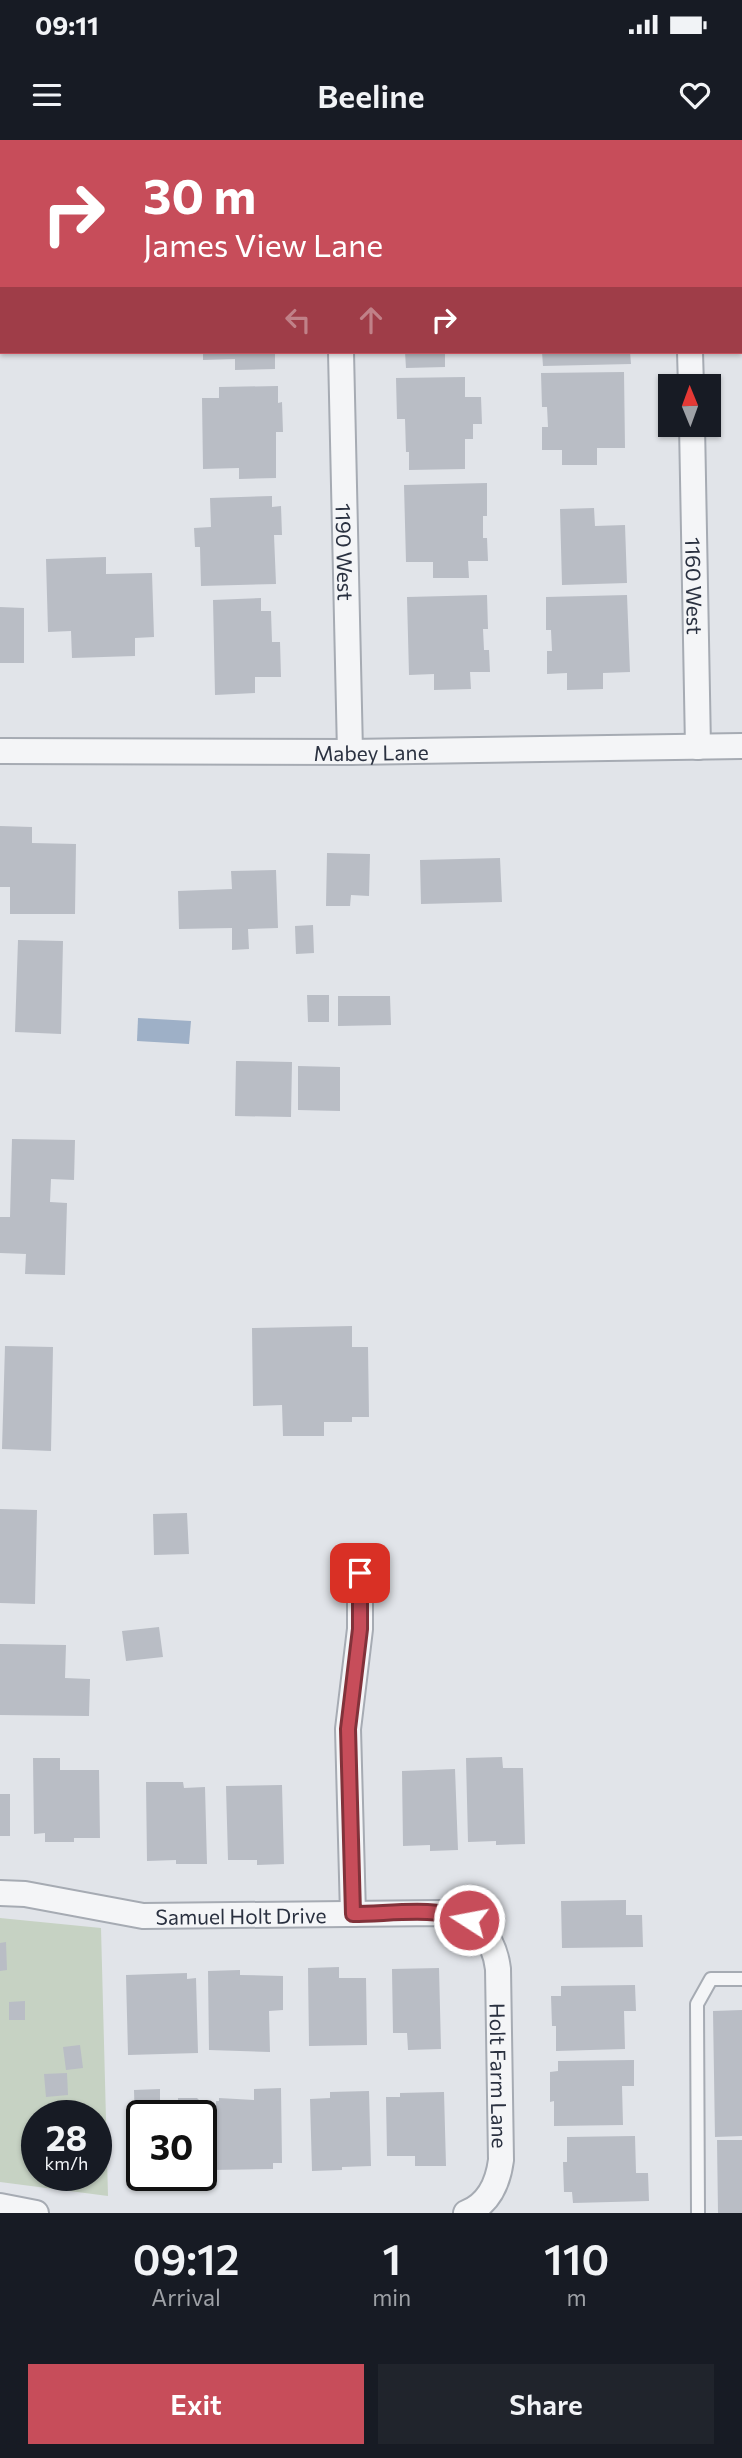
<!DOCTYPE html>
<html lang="en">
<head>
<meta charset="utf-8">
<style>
	:root { --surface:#171b24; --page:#20242c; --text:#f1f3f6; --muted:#9ea1a6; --accent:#c74d5a }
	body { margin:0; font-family:Commissioner,sans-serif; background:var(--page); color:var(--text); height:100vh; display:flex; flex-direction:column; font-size:26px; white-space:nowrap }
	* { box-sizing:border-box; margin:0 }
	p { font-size:23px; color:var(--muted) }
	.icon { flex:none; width:38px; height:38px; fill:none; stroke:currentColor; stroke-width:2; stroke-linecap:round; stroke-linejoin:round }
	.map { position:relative; height:2073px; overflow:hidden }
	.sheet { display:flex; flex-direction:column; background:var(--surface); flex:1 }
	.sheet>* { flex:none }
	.hud { position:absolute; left:0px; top:0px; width:742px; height:214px; box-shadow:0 2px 5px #0004; background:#c74d5a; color:#fff; overflow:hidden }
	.needle { width:46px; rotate:359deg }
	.controls { position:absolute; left:658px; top:234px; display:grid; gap:14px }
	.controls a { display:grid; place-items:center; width:63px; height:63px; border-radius:0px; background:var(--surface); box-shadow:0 2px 5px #0004; font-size:35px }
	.speed { position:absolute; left:21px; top:1960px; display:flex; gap:14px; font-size:35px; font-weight:700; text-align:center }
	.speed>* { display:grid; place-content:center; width:91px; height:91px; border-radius:50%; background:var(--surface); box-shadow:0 2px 5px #0004; line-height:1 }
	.speed small { font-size:18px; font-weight:400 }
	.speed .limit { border:4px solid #111; border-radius:10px; background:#fff; color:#111 }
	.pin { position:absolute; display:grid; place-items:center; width:60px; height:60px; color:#fff; margin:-30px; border-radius:14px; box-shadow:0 4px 10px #0006 }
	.me { position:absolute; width:77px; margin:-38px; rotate:281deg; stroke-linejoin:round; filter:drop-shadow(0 0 5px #0008) }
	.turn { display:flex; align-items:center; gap:24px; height:147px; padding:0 28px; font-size:32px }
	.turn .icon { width:91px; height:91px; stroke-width:2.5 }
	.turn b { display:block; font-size:49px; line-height:60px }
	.lanes { display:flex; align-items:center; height:66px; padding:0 28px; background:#0003; justify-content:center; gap:35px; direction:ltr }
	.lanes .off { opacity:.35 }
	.eta { display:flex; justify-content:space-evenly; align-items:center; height:119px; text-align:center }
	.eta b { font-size:42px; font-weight:600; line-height:49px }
	.button { display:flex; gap:14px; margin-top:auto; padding:14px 28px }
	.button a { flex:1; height:80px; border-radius:0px; background:var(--accent); color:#fff; font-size:28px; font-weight:600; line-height:80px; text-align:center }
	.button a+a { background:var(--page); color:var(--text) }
	.status { display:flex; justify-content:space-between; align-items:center; height:49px; padding:0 35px; background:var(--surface); direction:ltr }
	.status svg { height:19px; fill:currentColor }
	header { display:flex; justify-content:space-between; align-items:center; height:91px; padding:0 28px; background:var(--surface); font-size:32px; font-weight:600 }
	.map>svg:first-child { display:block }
	.green { fill:#c6d2c3; fill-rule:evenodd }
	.water { fill:#9eb0c7 }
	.building { fill:#b9bdc5 }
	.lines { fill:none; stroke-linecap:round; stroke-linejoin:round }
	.lane-casing { stroke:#a6abb3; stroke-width:16 }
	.street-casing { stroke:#a6abb3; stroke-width:28 }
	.lane { stroke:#f4f5f7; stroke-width:12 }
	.street { stroke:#f4f5f7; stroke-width:24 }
	.route-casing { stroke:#81323a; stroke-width:18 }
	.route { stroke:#c74d5a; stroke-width:12 }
	.labels { text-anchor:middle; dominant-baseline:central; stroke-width:5; stroke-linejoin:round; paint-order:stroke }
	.street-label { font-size:21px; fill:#2a3140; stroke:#f1f3f6 }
</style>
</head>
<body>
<div class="status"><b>09:11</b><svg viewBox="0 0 49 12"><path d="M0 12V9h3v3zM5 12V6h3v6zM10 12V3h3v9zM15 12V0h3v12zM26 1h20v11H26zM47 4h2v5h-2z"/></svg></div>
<header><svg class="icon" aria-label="menu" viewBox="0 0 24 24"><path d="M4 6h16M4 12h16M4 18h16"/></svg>Beeline<svg class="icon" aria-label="heart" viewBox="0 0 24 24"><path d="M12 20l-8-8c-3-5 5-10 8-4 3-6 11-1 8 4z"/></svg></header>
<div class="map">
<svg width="742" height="2073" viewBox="0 0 742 2073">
	<rect width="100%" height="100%" fill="#e1e4e9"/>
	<path class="green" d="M 0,1778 L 101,1788 L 108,2056 L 0,2042 ZM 37,1976 L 96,1976 L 96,2035 L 37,2035 Z"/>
	<path class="water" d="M 138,878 L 191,881 L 189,904 L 137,901 Z"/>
	<path class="building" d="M 203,212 L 275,212 L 275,229 L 235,230 L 235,219 L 203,220 Z
		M 405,212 L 445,212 L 445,227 L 406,228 Z
		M 542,212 L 630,212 L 631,224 L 543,226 Z
		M 624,232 L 625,308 L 597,308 L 597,325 L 562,325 L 562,310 L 542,310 L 542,287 L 548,287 L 547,267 L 542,267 L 541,233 Z
		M 465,237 L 465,257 L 481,257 L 482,284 L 473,284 L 473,299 L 465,299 L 465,329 L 409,330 L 409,312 L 406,312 L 405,279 L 397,279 L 396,238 Z
		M 278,246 L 278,263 L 282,262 L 283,292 L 276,292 L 276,338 L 239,339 L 239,328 L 203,329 L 202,258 L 219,258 L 219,247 Z
		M 487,343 L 487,376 L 483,376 L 483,398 L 487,398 L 488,421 L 468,421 L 469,438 L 433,438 L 433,422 L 406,422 L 404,345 Z
		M 272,356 L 272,367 L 281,366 L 282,395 L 274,395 L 276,444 L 201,446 L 200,407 L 195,407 L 194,388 L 211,387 L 210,358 Z
		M 594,368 L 595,386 L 625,385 L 627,443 L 562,445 L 560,369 Z
		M 106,417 L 106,434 L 152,433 L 154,497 L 135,498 L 135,516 L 72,518 L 71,491 L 48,492 L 46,419 Z
		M 487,455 L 488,489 L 483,489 L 484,510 L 489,510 L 490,532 L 470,532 L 471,549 L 434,550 L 434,534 L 409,535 L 407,457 Z
		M 627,455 L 630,532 L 603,533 L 603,549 L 567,550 L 567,533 L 547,534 L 547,511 L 552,511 L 551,490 L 546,490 L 546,457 Z
		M 261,458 L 261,471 L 271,471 L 272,502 L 280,502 L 281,537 L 255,537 L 255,553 L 215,555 L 213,460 Z
		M 0,467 L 24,468 L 24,523 L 0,523 Z
		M 0,686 L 32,687 L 32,703 L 76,704 L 75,774 L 10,774 L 10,747 L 0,747 Z
		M 327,713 L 370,714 L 369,756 L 351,755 L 350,766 L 326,766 Z
		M 500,718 L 502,762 L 421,764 L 420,720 Z
		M 276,730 L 278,788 L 248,789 L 249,809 L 232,810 L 232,788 L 179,789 L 178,751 L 232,749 L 231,731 Z
		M 313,785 L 314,813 L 296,814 L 295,786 Z
		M 18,800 L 63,801 L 61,894 L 15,892 Z
		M 307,855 L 329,855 L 329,882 L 308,882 Z
		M 338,856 L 390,856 L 391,885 L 338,886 Z
		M 236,921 L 292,922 L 291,977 L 235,976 Z
		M 298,926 L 340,927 L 340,971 L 298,970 Z
		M 12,999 L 75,1000 L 74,1040 L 51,1039 L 50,1062 L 67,1063 L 65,1135 L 25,1134 L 26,1114 L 0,1113 L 0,1077 L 10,1077 Z
		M 352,1186 L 352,1207 L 368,1207 L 369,1277 L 352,1277 L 352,1282 L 324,1282 L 324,1296 L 283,1296 L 282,1265 L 253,1266 L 252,1188 Z
		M 5,1206 L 53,1207 L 51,1311 L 2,1309 Z
		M 0,1369 L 37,1370 L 35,1464 L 0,1463 Z
		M 187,1373 L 189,1414 L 154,1415 L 153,1374 Z
		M 159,1487 L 163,1517 L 126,1521 L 122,1491 Z
		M 0,1504 L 66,1505 L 65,1538 L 90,1539 L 89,1576 L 0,1575 Z
		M 502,1617 L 503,1628 L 523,1628 L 525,1704 L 496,1705 L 496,1701 L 468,1702 L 466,1618 Z
		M 33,1618 L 60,1618 L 60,1630 L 99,1630 L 100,1698 L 74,1698 L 74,1702 L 45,1702 L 45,1693 L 34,1694 Z
		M 455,1629 L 458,1710 L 430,1711 L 430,1705 L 403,1706 L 402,1631 Z
		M 146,1642 L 183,1642 L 184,1648 L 205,1647 L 207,1724 L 176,1724 L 176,1720 L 147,1721 Z
		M 282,1645 L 284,1724 L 257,1725 L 257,1720 L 228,1720 L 226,1646 Z
		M 0,1654 L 10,1654 L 10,1696 L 0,1696 Z
		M 626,1760 L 626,1775 L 642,1775 L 643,1807 L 562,1808 L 561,1761 Z
		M 6,1802 L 7,1830 L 0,1831 L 0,1803 Z
		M 339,1827 L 339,1838 L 366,1838 L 367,1905 L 309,1906 L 308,1828 Z
		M 439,1828 L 441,1909 L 408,1910 L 407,1893 L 393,1893 L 392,1829 Z
		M 240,1830 L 240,1835 L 283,1836 L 283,1870 L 269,1871 L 270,1912 L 209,1910 L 208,1831 Z
		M 187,1833 L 187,1839 L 196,1838 L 198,1913 L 128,1915 L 126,1835 Z
		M 635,1845 L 636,1871 L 624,1871 L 625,1909 L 556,1911 L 556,1886 L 552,1886 L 551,1856 L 561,1856 L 561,1846 Z
		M 25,1861 L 25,1880 L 9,1880 L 9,1862 Z
		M 742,1870 L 742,1996 L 715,1997 L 713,1871 Z
		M 80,1905 L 83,1928 L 66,1930 L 63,1907 Z
		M 634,1920 L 634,1946 L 622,1946 L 623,1985 L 554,1986 L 554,1961 L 550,1962 L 550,1932 L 558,1931 L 558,1921 Z
		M 67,1933 L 68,1955 L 46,1957 L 44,1934 Z
		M 281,1948 L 282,2023 L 273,2023 L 273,2029 L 212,2030 L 211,1986 L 216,1986 L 216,1961 L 219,1961 L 219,1958 L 254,1960 L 254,1949 Z
		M 160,1949 L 160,1961 L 178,1961 L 178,1958 L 197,1958 L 199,1960 L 200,1976 L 142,1976 L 142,2024 L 136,2024 L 134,1950 Z
		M 369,1951 L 371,2026 L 342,2027 L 342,2030 L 312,2031 L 310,1959 L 330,1958 L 330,1952 Z
		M 444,1952 L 446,2026 L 415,2026 L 415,2016 L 387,2016 L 386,1957 L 400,1957 L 400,1953 Z
		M 635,1996 L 636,2033 L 648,2033 L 649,2061 L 573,2063 L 572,2052 L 564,2052 L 563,2022 L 567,2022 L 567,1997 Z
		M 717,2000 L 742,2000 L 742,2073 L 718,2073 Z"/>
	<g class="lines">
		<g class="lane-casing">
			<path id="lane" d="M 698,2073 L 697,1864 L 711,1839 L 742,1839"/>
		</g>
		<g class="street-casing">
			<g id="street">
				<path d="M 740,77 L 742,77"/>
				<path id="s1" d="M 341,212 L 350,612"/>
				<path d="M 690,212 L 691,247"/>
				<path id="s2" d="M 692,285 L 698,607"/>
				<path id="s3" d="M 0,611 L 350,612 L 742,606"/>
				<path id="s4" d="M 0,1753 L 25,1754 L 143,1776 L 440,1773 C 474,1777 494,1795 498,1829 L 501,2020 C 498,2043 489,2064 466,2073"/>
				<path d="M 353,1774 L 348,1589 L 360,1489 L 360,1433"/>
				<path d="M 0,2066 L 36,2073"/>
			</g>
		</g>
		<use href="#lane" class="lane"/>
		<use href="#street" class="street"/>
	</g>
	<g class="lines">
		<g class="route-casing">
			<path id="route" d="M 360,1433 L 360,1489 L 348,1589 L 353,1774 C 390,1774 434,1766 469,1780"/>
		</g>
		<use href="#route" class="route"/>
	</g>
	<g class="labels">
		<g class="street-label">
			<text stroke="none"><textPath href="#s1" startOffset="200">1190 West</textPath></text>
			<text stroke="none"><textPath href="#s2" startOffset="161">1160 West</textPath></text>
			<text stroke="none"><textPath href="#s3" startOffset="371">Mabey Lane</textPath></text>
			<text stroke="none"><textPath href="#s4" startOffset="243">Samuel Holt Drive</textPath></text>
			<text stroke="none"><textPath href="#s4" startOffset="637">Holt Farm Lane</textPath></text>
		</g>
	</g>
</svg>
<div class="controls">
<a><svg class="needle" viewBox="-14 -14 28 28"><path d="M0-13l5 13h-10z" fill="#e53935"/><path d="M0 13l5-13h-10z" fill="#9ea1a6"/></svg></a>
</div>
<div class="speed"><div>28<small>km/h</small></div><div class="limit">30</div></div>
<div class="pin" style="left:360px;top:1433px;background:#d93025"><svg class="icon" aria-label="arrive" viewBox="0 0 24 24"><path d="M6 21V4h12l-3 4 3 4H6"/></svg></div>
<svg class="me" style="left:469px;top:1780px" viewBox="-20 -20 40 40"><circle r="17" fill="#c74d5a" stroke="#fff" stroke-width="3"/><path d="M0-11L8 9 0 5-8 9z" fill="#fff"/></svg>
<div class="hud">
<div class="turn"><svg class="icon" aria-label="right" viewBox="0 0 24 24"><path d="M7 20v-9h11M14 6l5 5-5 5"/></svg><div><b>30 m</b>James View Lane</div></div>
<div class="lanes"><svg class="icon off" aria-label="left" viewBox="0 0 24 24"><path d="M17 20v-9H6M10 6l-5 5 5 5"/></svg><svg class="icon off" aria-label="ahead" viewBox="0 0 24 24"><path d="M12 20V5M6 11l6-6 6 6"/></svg><svg class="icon" aria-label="right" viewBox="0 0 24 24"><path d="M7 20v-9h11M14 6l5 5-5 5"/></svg></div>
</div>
</div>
<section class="sheet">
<div class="eta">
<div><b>09:12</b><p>Arrival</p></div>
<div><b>1</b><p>min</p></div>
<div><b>110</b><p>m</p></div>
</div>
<div class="button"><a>Exit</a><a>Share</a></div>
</section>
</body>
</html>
